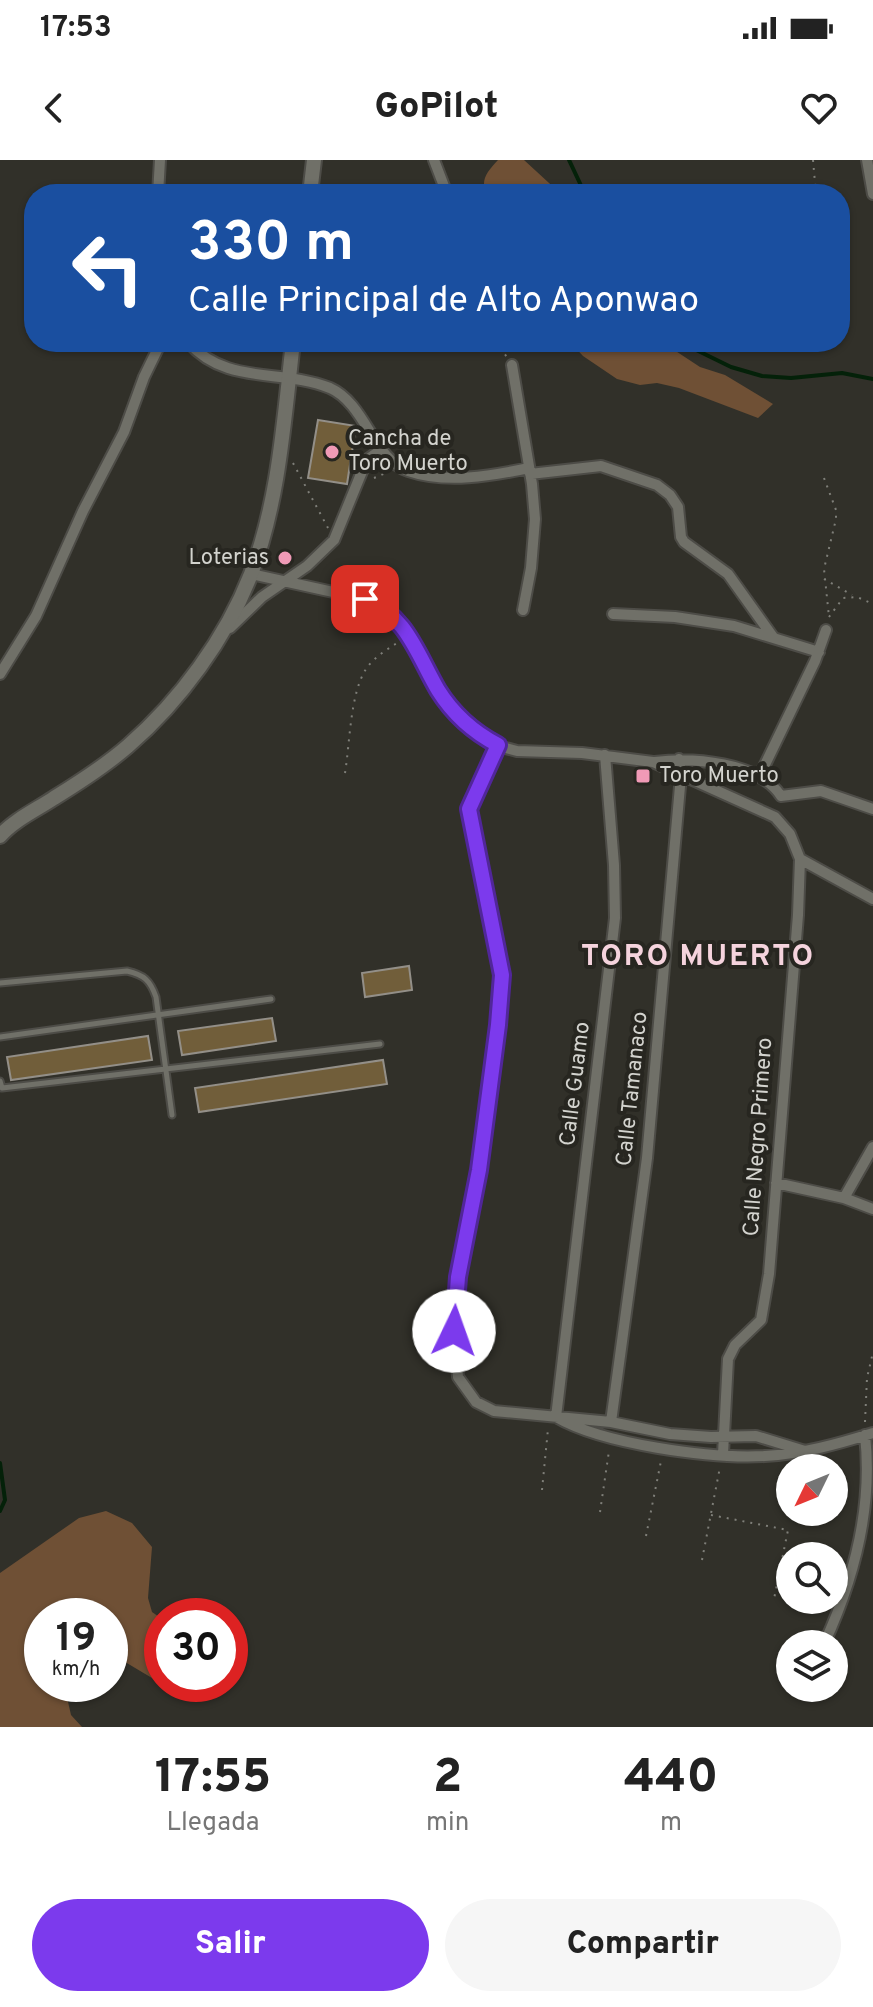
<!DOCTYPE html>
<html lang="es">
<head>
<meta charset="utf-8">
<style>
	:root { --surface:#fff; --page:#f6f6f6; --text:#222; --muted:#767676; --accent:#7c3aed }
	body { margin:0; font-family:Overpass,sans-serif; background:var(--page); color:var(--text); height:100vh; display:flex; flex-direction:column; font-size:30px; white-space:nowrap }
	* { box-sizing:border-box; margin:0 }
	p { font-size:26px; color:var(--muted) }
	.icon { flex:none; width:44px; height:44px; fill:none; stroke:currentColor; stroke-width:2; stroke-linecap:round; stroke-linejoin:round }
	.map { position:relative; height:1567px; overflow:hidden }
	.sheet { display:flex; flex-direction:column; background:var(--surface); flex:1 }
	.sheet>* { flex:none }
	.banner { position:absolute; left:24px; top:24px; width:826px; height:168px; border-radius:32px; box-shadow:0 2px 6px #0004; background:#1a4fa0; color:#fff; overflow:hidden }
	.needle { width:52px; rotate:227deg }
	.fabs { position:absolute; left:776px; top:1294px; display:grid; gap:16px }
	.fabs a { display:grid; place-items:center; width:72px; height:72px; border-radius:50%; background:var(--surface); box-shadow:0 2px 6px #0004; font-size:40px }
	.speed { position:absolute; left:24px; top:1438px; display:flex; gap:16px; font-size:40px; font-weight:700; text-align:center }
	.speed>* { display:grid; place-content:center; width:104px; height:104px; border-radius:50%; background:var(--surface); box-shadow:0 2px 6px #0004; line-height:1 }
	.speed small { font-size:20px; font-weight:400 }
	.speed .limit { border:12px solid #d22; background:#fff; color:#111 }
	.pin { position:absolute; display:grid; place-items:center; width:68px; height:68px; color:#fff; margin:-34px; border-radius:16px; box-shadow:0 4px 12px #0006 }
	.me { position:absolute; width:88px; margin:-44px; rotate:3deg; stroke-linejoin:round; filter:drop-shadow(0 0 6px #0008) }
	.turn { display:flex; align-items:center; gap:28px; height:168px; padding:0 32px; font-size:36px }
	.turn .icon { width:104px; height:104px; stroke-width:2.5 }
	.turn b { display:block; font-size:56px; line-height:68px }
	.eta { display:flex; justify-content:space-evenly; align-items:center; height:136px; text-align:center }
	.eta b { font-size:48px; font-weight:800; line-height:56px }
	.action { display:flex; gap:16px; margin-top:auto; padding:16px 32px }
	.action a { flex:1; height:92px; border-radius:48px; background:var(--accent); color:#fff; font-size:32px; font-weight:800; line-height:92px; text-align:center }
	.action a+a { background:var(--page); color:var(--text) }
	.status { display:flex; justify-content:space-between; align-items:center; height:56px; padding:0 40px; background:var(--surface); direction:ltr }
	.status svg { height:22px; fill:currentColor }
	header { display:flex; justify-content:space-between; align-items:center; height:104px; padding:0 32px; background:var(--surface); font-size:36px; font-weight:800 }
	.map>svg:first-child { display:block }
	.forest { fill:#6f5035 }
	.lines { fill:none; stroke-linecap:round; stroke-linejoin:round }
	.stream { stroke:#042109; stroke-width:4 }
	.building { fill:#715e3a; stroke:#938f88; stroke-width:2 }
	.lane-casing { stroke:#4d4c47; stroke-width:9 }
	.street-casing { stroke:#4d4c47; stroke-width:14 }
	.secondary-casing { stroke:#4d4c47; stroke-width:18 }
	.path { stroke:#7f7f79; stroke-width:2; stroke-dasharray:2 6; stroke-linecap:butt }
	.lane { stroke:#707068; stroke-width:5 }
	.street { stroke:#707068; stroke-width:10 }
	.secondary { stroke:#707068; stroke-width:14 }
	.route-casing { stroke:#51269a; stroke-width:20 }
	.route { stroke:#7c3aed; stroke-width:14 }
	.poi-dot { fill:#f09ab6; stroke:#272620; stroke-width:3 }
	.labels { text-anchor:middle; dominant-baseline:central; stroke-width:8; stroke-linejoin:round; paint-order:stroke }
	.poi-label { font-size:22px; fill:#d3d3ce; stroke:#272620; text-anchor:start }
	.street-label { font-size:22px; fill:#d3d3ce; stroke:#272620 }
	.district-label { font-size:30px; font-weight:bold; letter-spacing:2px; fill:#f5d3dd; stroke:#272620 }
</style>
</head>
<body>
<div class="status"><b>17:53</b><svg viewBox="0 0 49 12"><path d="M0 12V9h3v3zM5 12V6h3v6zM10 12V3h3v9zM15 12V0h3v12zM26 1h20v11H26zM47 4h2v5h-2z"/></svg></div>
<header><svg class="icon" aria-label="back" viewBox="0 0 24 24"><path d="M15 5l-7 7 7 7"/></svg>GoPilot<svg class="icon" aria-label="heart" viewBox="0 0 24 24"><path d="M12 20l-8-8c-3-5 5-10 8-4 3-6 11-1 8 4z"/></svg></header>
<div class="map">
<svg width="873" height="1567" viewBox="0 0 873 1567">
	<rect width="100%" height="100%" fill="#313029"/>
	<path class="forest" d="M 498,0 L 524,0 L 561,34 L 486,34 C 480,19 488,11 498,0 Z
		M 570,182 L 662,182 L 700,207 L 725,215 L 773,244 L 758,258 L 679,228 L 657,223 L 640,225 L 617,219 L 583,196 Z
		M 106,1351 L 132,1363 L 152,1387 L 148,1438 L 152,1452 L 162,1459 L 162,1524 L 110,1493 L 110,1456 L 42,1456 L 42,1524 L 64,1524 L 71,1555 L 82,1567 L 0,1567 L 0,1413 L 79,1358 Z"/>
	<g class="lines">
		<path class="stream" d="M 569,0 L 585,34
			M 680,182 L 731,207 L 762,216 L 791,218 L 842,213 L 873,219
			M 0,1303 L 5,1340 L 0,1351"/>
	</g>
	<path class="building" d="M 318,260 L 356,266 L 347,324 L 308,318 Z
		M 409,806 L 412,830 L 365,837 L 362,813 Z
		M 272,858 L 276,881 L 182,895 L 178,871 Z
		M 148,876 L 152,900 L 11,920 L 7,897 Z
		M 383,900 L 387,924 L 199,952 L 195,928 Z"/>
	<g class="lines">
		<g class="lane-casing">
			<path id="lane" d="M 0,823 L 127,811 C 144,815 150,820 156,837 L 172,955
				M 0,877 L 271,839
				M 0,921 L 2,928 L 380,884"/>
		</g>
		<g class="street-casing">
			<path id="street" d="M 434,0 L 447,34
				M 867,0 L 873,34
				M 158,34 L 160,0
				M 188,182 C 227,226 280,208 330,228 C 366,244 373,299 408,311 C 446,324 491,316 529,308
				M 512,205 L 532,324 L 535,359 L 531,408 L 523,450
				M 530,314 L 601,306 L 657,325 L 670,335 L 678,347 L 681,377 L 684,382 L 728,414 L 773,477
				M 251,414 L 365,439 L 386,450 L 406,470 L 446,542 L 471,568 L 502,587 L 517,591 L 582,593 L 653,602 L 775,657 L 790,674 L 800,699 L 798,755 L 769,1114 L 761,1160 L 735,1185 L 728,1199 L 723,1294
				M 613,454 L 675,457 L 734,466 L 819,492
				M 230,468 L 262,437 L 307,406 L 334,380 L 363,309 L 368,299 L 382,289
				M 0,514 L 36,456 L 83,351 L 124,272 L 144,217 L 161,182
				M 498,585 L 469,649 L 502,815 L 498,865 L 479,1010 L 458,1117 L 454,1171 L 458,1217 L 476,1242 L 494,1251 L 611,1262 L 670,1274 L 711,1277 L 756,1276 L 805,1291
				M 605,595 L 614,705 L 615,758 L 556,1257 C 602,1284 710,1299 765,1296 C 802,1294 838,1284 873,1273
				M 655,602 C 692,597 759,602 781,636
				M 760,615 L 815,501 L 826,470
				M 781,636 L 821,631 L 873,649
				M 800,699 L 873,739
				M 776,1023 L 844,1038 L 873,1049
				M 844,1038 L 873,987
				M 611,1262 L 647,998 L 681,615 L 679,599
				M 824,1484 C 854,1419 873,1347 865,1275"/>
		</g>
		<g class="secondary-casing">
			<path id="secondary" d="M 310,34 L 314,0
				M 0,676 C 14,660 36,650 54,638 C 80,622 105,606 128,586 C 180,541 226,478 251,414 C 279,341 284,259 293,182"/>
		</g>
		<path class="path" d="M 813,0 L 816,34
			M 495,182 L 507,197
			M 293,303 L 328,368
			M 374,318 L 386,313
			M 824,318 L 836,350 L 836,359 L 824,409 L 829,457
			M 824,419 L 852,435
			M 829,457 L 843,438 L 857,437 L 873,444
			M 345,613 C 350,583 350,534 366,509 C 374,497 388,489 400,481
			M 865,1262 L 867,1218 L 873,1192
			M 542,1330 L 548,1269
			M 600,1352 L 609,1291
			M 711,1355 L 788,1370 L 774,1439
			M 646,1376 L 661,1301
			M 702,1400 L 720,1307"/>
		<use href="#lane" class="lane"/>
		<use href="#street" class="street"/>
		<use href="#secondary" class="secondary"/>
	</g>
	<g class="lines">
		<g class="route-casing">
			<path id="route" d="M 365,439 C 407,456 417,494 438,530 C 453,554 473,572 498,585 L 469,649 L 502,815 L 498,865 L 479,1010 L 458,1117 L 454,1171"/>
		</g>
		<use href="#route" class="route"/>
	</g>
	<g class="poi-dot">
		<circle cx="332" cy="292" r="8"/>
		<circle cx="285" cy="398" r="8"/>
		<rect x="635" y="608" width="16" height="16" rx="4"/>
	</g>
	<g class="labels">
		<g class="poi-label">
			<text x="348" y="279">Cancha de<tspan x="348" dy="25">Toro Muerto</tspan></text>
			<text x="269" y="398" text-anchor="end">Loterias</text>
			<text x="659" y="616">Toro Muerto</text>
		</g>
		<g class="street-label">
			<text transform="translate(576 924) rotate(-83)">Calle Guamo</text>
			<text transform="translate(633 929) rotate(-84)">Calle Tamanaco</text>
			<text transform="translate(759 977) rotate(-86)">Calle Negro Primero</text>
		</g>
		<g class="district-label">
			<text x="698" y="797">TORO MUERTO</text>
		</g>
	</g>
</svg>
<div class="fabs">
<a><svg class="needle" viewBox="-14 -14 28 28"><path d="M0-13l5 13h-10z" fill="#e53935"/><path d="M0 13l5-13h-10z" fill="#767676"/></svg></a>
<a><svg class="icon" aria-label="search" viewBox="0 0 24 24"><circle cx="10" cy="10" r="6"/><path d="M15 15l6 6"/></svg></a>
<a><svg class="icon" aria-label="layers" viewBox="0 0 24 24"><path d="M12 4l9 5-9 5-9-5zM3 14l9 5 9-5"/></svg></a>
</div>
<div class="speed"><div>19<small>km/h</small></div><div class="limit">30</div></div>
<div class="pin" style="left:365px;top:439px;background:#d93025"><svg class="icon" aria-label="arrive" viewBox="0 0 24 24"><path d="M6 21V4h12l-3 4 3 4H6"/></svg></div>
<svg class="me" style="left:454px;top:1171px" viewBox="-20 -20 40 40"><circle r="19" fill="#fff"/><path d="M0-13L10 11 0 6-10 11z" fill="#7c3aed"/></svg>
<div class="banner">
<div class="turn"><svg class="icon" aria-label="left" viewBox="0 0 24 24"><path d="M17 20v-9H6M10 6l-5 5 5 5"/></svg><div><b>330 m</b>Calle Principal de Alto Aponwao</div></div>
</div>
</div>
<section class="sheet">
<div class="eta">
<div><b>17:55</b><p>Llegada</p></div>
<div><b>2</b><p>min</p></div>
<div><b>440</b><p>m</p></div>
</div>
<div class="action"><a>Salir</a><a>Compartir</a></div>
</section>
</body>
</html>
